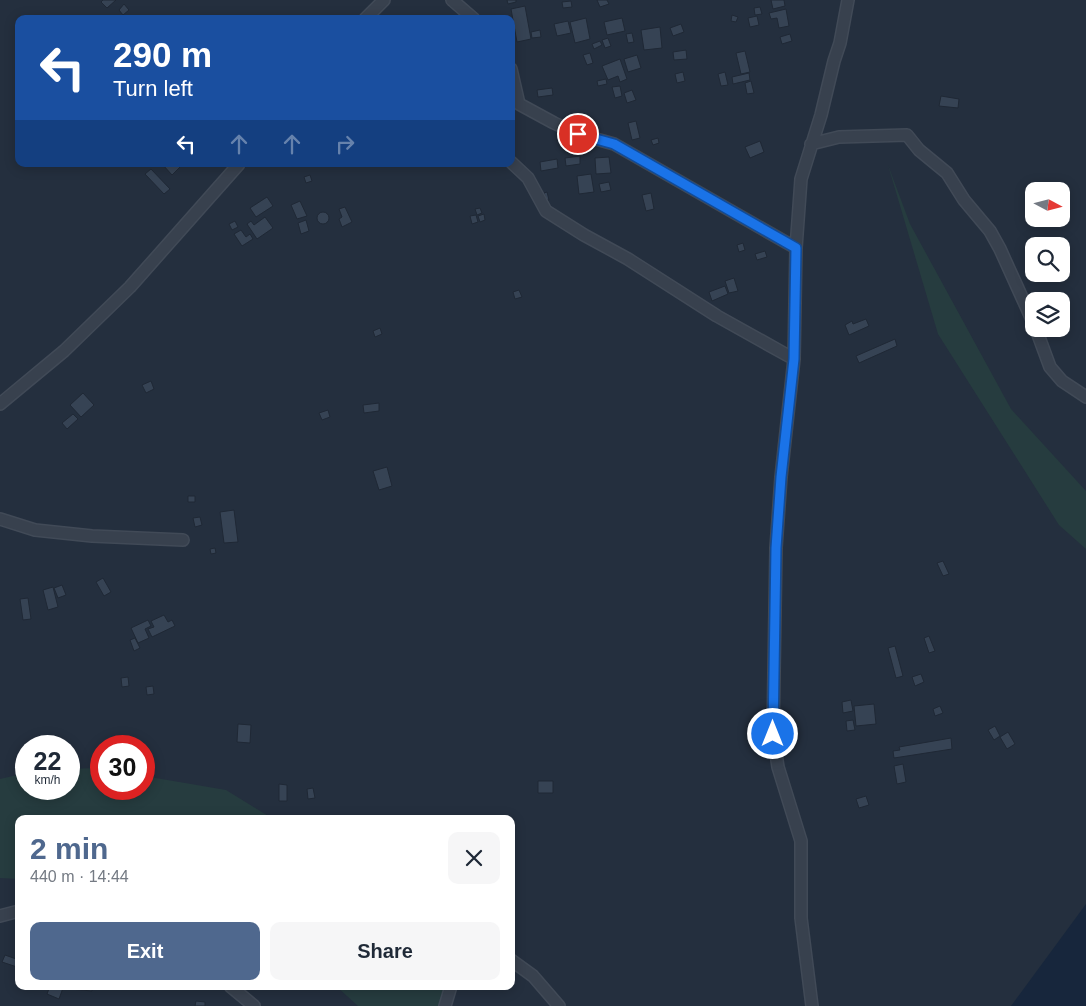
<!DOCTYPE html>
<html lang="en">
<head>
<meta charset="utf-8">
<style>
	:root { --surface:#fff; --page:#f6f6f7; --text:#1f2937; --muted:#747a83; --accent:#4f688e }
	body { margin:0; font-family:Arial,sans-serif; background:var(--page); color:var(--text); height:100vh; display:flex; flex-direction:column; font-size:19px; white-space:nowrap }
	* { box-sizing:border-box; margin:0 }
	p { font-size:16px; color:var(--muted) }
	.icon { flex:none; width:28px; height:28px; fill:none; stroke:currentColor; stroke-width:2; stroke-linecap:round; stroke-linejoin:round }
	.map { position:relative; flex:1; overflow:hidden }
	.details { position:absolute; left:15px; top:815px; width:500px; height:175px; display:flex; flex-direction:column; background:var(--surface); border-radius:10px; box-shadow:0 2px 12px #0003 }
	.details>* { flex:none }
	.top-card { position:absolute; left:15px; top:15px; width:500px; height:152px; border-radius:10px; box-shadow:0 2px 12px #0003; background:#1a4fa0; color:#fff; overflow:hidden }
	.needle { width:32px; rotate:97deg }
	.controls { position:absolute; left:1025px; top:182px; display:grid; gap:10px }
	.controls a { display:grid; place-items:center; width:45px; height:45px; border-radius:10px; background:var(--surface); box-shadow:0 2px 12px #0003; font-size:25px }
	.speed { position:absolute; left:15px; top:735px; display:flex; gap:10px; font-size:25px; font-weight:700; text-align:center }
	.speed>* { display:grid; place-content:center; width:65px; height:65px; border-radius:50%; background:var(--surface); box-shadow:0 2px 12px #0003; line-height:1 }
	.speed small { font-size:12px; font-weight:400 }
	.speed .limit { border:8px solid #d22; background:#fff; color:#111 }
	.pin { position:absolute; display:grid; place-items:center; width:42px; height:42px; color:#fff; margin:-21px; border:2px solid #fff; border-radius:50%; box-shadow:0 1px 5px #0007 }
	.me { position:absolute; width:55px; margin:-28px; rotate:0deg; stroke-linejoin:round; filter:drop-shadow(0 0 4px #0008) }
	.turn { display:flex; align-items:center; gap:18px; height:105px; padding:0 15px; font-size:22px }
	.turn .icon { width:65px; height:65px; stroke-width:2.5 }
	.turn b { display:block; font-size:35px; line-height:42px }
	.lanes { display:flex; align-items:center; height:48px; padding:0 15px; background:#0003; justify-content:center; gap:25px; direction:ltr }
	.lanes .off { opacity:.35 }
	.round { display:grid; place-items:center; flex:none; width:52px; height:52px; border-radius:10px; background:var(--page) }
	.head { display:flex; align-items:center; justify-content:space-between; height:85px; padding:0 15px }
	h1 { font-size:30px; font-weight:600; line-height:38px; color:var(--accent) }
	.primary-button { display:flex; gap:10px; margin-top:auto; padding:10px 15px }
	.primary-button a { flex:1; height:58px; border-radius:10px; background:var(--accent); color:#fff; font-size:20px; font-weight:600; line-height:58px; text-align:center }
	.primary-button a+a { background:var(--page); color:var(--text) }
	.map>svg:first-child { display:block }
	.green { fill:#263c3f }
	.water { fill:#17263c }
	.building { fill:#364354; stroke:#1f2835 }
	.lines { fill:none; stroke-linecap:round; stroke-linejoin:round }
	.minor-casing { stroke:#414a57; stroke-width:14 }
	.minor { stroke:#38414e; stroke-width:11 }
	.route-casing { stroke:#114b97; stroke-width:12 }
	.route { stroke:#1a73e8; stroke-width:9 }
</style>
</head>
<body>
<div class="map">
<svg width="1086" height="1006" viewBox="0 0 1086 1006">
	<rect width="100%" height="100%" fill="#242f3e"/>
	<path class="green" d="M 888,165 L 910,224 L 1011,409 L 1086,491 L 1086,549 L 1059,525 L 938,334 Z
		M 98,768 L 101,768 L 101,789 L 144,789 L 144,776 L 226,790 L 273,819 L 19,819 L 19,879 L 0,878 L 0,779 L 26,773 L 26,789 L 69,789 L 69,769 Z
		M 336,986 L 445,986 L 438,1006 L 358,1006 Z"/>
	<path class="water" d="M 1086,904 L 1086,1006 L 1011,1006 Z"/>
	<path class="building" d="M 103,0 L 116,0 L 107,8 L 101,2 Z
		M 507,0 L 516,0 L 516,2 L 508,4 Z
		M 597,0 L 607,0 L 609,4 L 600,7 Z
		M 771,0 L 784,0 L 785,6 L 773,9 Z
		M 571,1 L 572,7 L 563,8 L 562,2 Z
		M 124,4 L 129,10 L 123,15 L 119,10 Z
		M 525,6 L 531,39 L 517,42 L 511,9 Z
		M 760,7 L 762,14 L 755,15 L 754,8 Z
		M 786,9 L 789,26 L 779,28 L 777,18 L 771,19 L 769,13 Z
		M 732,15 L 738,17 L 736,22 L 731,21 Z
		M 757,16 L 759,25 L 750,27 L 748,18 Z
		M 586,18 L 590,39 L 575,43 L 570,22 Z
		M 622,18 L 625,31 L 607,35 L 604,22 Z
		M 568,21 L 571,33 L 557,36 L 554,24 Z
		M 681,24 L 684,32 L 673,36 L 670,28 Z
		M 660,27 L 662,48 L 644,50 L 641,30 Z
		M 540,30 L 541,37 L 532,38 L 531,32 Z
		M 632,33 L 634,42 L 628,43 L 626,34 Z
		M 790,34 L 792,41 L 782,44 L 780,37 Z
		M 608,38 L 611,46 L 605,48 L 602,40 Z
		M 600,41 L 602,45 L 594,49 L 592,44 Z
		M 686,50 L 687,59 L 674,60 L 673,52 Z
		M 745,51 L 750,72 L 741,74 L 736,53 Z
		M 590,53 L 593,63 L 587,65 L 583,55 Z
		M 637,55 L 641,68 L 628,72 L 624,59 Z
		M 620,59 L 627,79 L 620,82 L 618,76 L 608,80 L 602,66 Z
		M 683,72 L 685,81 L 677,83 L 675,74 Z
		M 725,72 L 728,85 L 721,86 L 718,74 Z
		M 749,73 L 750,80 L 733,84 L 732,77 Z
		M 606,79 L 607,84 L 598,86 L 597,81 Z
		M 751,81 L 754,93 L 747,94 L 745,83 Z
		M 620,86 L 622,96 L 615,98 L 612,87 Z
		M 552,88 L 553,95 L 538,97 L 537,90 Z
		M 632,90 L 636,100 L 627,103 L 624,93 Z
		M 941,96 L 959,99 L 958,108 L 939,106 Z
		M 636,121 L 640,138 L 632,140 L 628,123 Z
		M 658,138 L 659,143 L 653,145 L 651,140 Z
		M 760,141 L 764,152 L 750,158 L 745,147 Z
		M 580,156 L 580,164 L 566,166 L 565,158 Z
		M 609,157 L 611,173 L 596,174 L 595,158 Z
		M 557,159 L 558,168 L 541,171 L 540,162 Z
		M 164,164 L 177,164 L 180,167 L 172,175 L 163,165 Z
		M 151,169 L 170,189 L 164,194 L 145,174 Z
		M 591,174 L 594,192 L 579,194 L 577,176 Z
		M 310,175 L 312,181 L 306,183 L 304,177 Z
		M 609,182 L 611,190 L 601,192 L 599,184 Z
		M 547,192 L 549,200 L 546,200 L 544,193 Z
		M 651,193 L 654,209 L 646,211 L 642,195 Z
		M 267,197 L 273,206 L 256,217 L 250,208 Z
		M 300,201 L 307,216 L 297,219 L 291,205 Z
		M 345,207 L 352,222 L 342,227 L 339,219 L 342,217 L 339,209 Z
		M 480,208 L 482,213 L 477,215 L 475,209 Z
		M317 218a6 6 0 1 1 12 0a6 6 0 1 1-12 0Z
		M 484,214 L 485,220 L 480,222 L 478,216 Z
		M 476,215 L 478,222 L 472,224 L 470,216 Z
		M 265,217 L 273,228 L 257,239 L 247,224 L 251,221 L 254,225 Z
		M 306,220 L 309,231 L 301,234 L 298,223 Z
		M 235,221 L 238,227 L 232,230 L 229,224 Z
		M 241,230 L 246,237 L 250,234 L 253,239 L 242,246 L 234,234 Z
		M 743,243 L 745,250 L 739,252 L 737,245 Z
		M 765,251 L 767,257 L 757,260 L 755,254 Z
		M 734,278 L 738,291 L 729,293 L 725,281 Z
		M 725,286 L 728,294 L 712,301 L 709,292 Z
		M 519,290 L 522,297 L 515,299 L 513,292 Z
		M 866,319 L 869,326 L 849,335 L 845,325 L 852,321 L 853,324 Z
		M 380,328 L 382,334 L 375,337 L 373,331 Z
		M 895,339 L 897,346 L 859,363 L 856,356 Z
		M 151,381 L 154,389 L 146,393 L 142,385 Z
		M 83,393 L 94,405 L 81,417 L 70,405 Z
		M 379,403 L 379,411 L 364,413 L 363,405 Z
		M 328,410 L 330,417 L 322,420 L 319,413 Z
		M 73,414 L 78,419 L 67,429 L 62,423 Z
		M 387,467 L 392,486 L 379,490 L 373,471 Z
		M 188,496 L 195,496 L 195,502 L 188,502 Z
		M 234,510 L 238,542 L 224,543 L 220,512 Z
		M 200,517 L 202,525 L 195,527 L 193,518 Z
		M 215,548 L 216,553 L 211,554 L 210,549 Z
		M 943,561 L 949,574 L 943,576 L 937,563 Z
		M 103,578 L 111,592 L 104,596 L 96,582 Z
		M 62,585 L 66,595 L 58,598 L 54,588 Z
		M 53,587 L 58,607 L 48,610 L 43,590 Z
		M 28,598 L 31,619 L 23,620 L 20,599 Z
		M 164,615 L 168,622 L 172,620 L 175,626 L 152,637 L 148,629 L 154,627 L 151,621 Z
		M 148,620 L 151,626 L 145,629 L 149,638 L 138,643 L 131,628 Z
		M 929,636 L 935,651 L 929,653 L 924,638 Z
		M 135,638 L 140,648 L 134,651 L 130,640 Z
		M 895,646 L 903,676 L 896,678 L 888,648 Z
		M 921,674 L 924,682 L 915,686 L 912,677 Z
		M 128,677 L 129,686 L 122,687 L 121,678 Z
		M 153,686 L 154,694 L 147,695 L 146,687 Z
		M 851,700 L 853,711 L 843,713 L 842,702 Z
		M 874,704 L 876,724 L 856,726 L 854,706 Z
		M 940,706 L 943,713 L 935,716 L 933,709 Z
		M 853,720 L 855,730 L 847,731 L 846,721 Z
		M 238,724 L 251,725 L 250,743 L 237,742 Z
		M 995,726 L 1000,736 L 994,740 L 988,730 Z
		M 1008,732 L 1015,744 L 1007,749 L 1000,737 Z
		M 951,738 L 952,749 L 894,758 L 893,751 L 900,750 L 899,747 Z
		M 903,764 L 906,782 L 897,784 L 894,766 Z
		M 538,781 L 553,781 L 553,793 L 538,793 Z
		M 279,784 L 287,785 L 287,801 L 279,801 Z
		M 313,788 L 315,798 L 308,799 L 307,789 Z
		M 866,796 L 869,805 L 859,808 L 856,799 Z
		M 5,955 L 19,960 L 17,967 L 2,962 Z
		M 50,986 L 63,988 L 59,999 L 47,994 Z
		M 72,986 L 92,986 L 92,991 L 71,989 Z
		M 196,1001 L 205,1002 L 205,1006 L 195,1006 Z"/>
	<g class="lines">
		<g class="minor-casing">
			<path id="minor" d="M 452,0 L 474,19
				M 365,19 L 384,0
				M 511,69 L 519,104 L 554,123 L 578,134 L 614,144 L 796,248
				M 811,144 L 839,137 L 907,135 L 919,150 L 947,173 L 964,200 L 990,231 L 1000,249 L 1034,324
				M 511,162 L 528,178 L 546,211 L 584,235 L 628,259 L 717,316 L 794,359
				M 1036,329 L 1050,367 L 1062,381 L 1086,397
				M 0,404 L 64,351 L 130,287 L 239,164
				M 0,519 L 35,530 L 92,536 L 183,540
				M 0,916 L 19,911
				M 511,960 L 533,976 L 559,1006
				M 230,986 L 254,1006
				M 445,1006 L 451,986
				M 812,1006 L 801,918 L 801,841 L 778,767 L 773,734 L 776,548 L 781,477 L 794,359 L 796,248 L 801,179 L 821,115 L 834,61 L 840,43 L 848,0"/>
		</g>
		<use href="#minor" class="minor"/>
	</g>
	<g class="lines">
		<g class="route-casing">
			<path id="route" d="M 578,134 L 614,144 L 796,248 L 794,359 L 781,477 L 776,548 L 773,734"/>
		</g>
		<use href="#route" class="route"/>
	</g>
</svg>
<div class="controls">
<a><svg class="needle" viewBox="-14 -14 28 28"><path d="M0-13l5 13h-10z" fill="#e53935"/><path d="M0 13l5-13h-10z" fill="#747a83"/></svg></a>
<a><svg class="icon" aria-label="search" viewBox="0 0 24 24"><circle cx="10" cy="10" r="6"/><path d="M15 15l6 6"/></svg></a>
<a><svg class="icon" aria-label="layers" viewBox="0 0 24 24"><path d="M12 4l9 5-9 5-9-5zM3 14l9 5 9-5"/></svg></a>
</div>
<div class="speed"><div>22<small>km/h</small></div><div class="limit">30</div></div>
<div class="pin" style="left:578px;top:134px;background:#d93025"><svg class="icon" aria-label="arrive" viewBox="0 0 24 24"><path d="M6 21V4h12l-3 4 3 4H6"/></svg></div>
<svg class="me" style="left:773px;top:734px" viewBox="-20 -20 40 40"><circle r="17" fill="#1a73e8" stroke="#fff" stroke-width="3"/><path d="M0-11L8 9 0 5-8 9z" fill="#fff"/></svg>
<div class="top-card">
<div class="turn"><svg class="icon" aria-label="left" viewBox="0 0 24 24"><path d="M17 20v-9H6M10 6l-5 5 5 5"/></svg><div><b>290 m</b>Turn left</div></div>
<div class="lanes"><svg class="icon" aria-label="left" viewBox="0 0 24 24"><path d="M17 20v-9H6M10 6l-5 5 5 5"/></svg><svg class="icon off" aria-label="ahead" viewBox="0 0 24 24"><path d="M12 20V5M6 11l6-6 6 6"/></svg><svg class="icon off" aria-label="ahead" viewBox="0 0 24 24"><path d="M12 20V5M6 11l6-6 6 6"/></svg><svg class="icon off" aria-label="right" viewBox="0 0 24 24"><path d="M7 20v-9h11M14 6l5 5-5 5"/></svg></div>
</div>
<section class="details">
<div class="head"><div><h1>2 min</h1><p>440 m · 14:44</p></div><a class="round"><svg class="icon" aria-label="close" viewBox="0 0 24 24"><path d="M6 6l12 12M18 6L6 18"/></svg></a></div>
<div class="primary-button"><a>Exit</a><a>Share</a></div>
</section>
</div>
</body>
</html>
